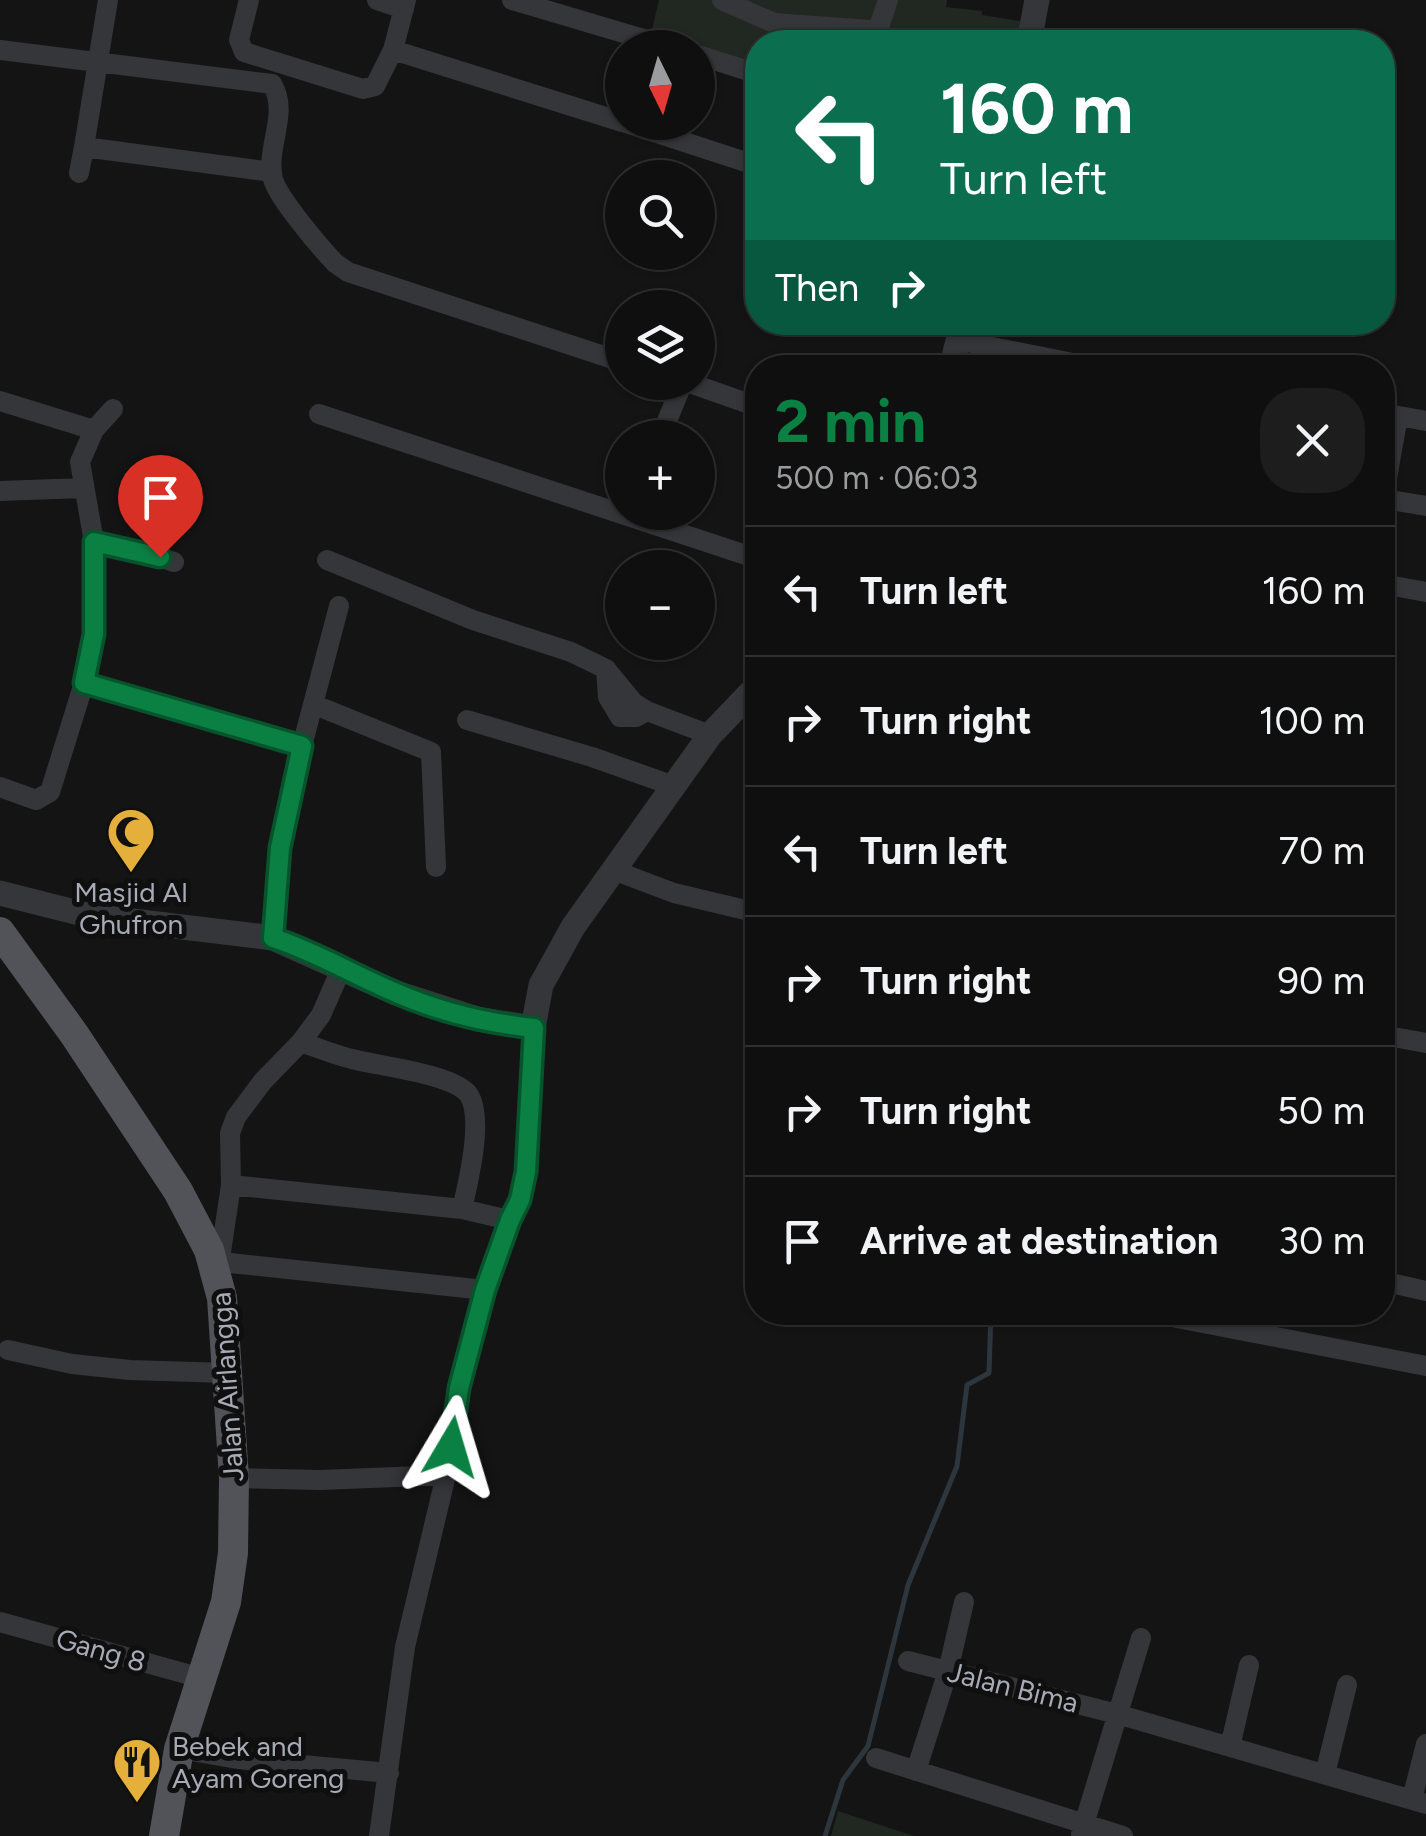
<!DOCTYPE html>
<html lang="en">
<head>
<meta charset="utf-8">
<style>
	:root { --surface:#0f0f10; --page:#1d1d1e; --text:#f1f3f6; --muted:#9b9c9f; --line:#2f2f30; --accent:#0b8043 }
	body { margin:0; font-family:Figtree,sans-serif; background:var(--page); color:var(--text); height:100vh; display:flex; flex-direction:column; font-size:38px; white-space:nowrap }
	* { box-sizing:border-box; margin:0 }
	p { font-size:32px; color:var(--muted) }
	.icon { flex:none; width:55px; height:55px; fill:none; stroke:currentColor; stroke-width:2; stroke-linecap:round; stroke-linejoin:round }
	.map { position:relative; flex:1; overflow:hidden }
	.panel { position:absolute; left:745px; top:355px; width:650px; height:970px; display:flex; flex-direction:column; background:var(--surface); border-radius:40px; box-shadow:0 2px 8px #0004,0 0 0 2px var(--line) }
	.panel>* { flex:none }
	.hud { position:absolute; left:745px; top:30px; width:650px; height:305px; border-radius:40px; box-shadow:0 2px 8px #0004,0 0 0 2px var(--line); background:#0b6e4f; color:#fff; overflow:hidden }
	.needle { width:65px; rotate:175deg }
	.buttons { position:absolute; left:605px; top:30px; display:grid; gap:20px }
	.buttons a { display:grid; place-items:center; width:110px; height:110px; border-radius:50%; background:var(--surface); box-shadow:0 2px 8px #0004,0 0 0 2px var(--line); font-size:50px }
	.pin { position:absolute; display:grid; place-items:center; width:85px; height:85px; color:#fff; margin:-102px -42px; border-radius:50% 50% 50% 0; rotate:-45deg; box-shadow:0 0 10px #0007 }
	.pin .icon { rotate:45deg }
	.me { position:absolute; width:110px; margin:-55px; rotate:7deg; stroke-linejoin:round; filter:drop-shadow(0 0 8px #0008) }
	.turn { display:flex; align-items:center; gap:35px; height:210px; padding:0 30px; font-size:45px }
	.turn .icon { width:130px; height:130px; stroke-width:2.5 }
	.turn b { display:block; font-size:70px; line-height:85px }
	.then { display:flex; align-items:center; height:95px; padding:0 30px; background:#0003; gap:20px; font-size:38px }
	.round { display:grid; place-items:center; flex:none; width:105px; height:105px; border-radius:40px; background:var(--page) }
	.head { display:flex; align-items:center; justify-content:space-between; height:170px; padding:0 30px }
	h1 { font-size:60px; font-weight:700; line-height:75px; color:var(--accent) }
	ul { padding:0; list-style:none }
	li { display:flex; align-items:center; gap:30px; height:130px; padding:0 30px; border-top:2px solid var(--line) }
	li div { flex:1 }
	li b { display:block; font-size:38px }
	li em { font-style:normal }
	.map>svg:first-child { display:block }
	.green { fill:#202821 }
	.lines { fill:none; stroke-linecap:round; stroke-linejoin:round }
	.stream { stroke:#2e363d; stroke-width:5 }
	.minor { stroke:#35363a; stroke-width:20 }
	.tertiary { stroke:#35363a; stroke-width:25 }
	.primary { stroke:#515359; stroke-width:30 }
	.route-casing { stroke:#07532c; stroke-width:25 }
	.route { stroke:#0b8043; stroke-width:18 }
	.labels { text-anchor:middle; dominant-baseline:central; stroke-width:10; stroke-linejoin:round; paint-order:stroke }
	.poi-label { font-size:28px; fill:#a6abb5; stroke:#0f0f10 }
	.street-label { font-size:28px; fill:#a6abb5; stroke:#0f0f10 }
</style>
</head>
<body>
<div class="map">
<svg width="1426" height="1836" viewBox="0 0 1426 1836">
	<rect width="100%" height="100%" fill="#141415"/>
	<path class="green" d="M 659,0 L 947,0 L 946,7 L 982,11 L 982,15 L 1026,22 L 1021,42 L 758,42 L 757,66 L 652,30 Z
		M 838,1811 L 914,1836 L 831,1836 Z"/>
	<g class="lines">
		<path class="stream" d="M 825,1836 L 843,1780 L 868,1746 L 908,1585 L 957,1466 L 967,1385 L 989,1373 L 991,1312"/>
		<path class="minor" d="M 108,0 L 84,147 L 272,172
			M 249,0 L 239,40 L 244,52 L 363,89 L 375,86 L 393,50 L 406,0
			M 377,0 L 404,9
			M 512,0 L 674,48
			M 722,0 L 774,23 L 870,30 L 879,27 L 888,0
			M 0,50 L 272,84 C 290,114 265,147 273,179 C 278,198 320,247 335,263 L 348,272 L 622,362
			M 393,50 L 622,122
			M 698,55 L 758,74
			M 623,122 L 758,166
			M 79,173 L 84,147
			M 957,340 L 1098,368
			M 687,382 L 758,407
			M 0,401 L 94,430
			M 1382,413 L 1426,421
			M 319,414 L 758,559
			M 660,438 L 683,382
			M 0,491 L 83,488
			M 1384,499 L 1426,506
			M 1382,506 L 1398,416
			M 94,542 L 138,550 L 174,562
			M 327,560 L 473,620 L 571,652 L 606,669 L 608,697 L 620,717 L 636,717 L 647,711 L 710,735
			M 1382,584 L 1426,592
			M 606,669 L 634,703 L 647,711
			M 84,683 L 94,634 L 94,542 L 80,462 L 94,430 L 113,409
			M 315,705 L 431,752 L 436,867
			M 467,720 L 592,757 L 671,785
			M 0,787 L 36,800 L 50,792 L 84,683 L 302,746
			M 613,870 L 674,893 L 758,913
			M 273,938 L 280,848 L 302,746 L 339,606
			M 1382,1035 L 1426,1043
			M 301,1042 C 318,1048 335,1055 352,1059 C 378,1066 455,1074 469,1095 C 484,1119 468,1183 462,1209
			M 231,1185 L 462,1209 L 509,1220
			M 221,1262 L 485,1290
			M 218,1272 L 231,1185 L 230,1133 L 236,1117 L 263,1081 L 301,1042 L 321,1015 L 342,967
			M 1382,1281 L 1426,1291
			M 1146,1312 L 1426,1366
			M 8,1350 L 72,1364 L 130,1370 L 227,1373
			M 234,1478 L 320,1480 L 446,1475
			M 0,1622 L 201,1678
			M 908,1661 L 1117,1714 L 1426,1804
			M 1230,1747 L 1249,1665
			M 179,1749 L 238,1759 L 389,1773
			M 876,1758 L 1123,1836
			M 916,1771 L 948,1671 L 964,1602
			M 1325,1774 L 1347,1685
			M 1412,1799 L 1426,1744
			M 1081,1834 L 1141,1638
			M 379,1836 L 405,1647 L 446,1475 L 459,1387 L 485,1290 L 509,1220 L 520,1200 L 526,1172 L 533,1028"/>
		<path class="tertiary" d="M 1029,42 L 1037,0
			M 951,368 L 963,322
			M 0,893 L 91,916 L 273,938 L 396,993 L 477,1019 L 533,1028 L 541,985 L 573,927 L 710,735 L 758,685"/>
		<path class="primary" d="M 0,932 L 74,1034 L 178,1191 L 209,1250 L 222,1298 L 234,1478 L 233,1553 L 226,1602 L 179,1749 L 164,1836"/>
	</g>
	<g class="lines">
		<g class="route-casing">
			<path id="route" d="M 160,557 L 94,542 L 94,634 L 84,683 L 302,746 L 280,848 L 273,938 C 314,951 352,974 392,991 C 436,1011 486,1023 534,1028 L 526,1172 L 520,1200 L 510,1220 L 485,1290 L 459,1388 L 451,1447"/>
		</g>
		<use href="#route" class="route"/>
	</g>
	<defs>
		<g id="mosque-pin" transform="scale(2.5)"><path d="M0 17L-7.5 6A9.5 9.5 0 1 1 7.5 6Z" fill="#e5af3c" stroke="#0f0f10"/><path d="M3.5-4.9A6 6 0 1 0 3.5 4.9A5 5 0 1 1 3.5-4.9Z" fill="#111"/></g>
		<g id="restaurant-pin" transform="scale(2.5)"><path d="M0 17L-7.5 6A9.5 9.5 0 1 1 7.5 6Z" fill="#e5af3c" stroke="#0f0f10"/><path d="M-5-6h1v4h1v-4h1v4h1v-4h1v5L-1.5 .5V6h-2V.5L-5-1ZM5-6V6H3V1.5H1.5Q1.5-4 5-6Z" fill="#111"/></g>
	</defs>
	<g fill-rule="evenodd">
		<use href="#mosque-pin" x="131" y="832"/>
		<use href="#restaurant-pin" x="137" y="1762"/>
	</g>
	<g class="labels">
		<g class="poi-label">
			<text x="131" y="892">Masjid Al<tspan x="131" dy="32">Ghufron</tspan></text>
			<text x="172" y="1746" text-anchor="start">Bebek and<tspan x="172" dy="32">Ayam Goreng</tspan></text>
		</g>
		<g class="street-label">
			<text transform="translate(227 1387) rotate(-94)">Jalan Airlangga</text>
			<text transform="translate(101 1650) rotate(16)">Gang 8</text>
			<text transform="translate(1013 1687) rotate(14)">Jalan Bima</text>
		</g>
	</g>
</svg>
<div class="buttons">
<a><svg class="needle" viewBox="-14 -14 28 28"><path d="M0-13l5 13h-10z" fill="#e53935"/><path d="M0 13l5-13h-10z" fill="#9b9c9f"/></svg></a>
<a><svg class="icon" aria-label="search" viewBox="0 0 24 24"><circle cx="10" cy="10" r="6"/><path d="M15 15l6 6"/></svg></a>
<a><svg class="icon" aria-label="layers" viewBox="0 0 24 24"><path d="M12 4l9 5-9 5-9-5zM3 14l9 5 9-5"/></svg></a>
<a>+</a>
<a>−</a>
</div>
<div class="pin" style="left:160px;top:557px;background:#d93025"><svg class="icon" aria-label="arrive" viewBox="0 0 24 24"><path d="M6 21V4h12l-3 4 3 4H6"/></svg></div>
<svg class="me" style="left:451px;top:1447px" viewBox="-20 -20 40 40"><path d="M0-17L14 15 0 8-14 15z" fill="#0b8043" stroke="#fff" stroke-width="4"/></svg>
<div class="hud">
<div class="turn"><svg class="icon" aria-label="left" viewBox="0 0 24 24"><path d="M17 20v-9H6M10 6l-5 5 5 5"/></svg><div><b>160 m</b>Turn left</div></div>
<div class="then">Then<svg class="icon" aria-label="right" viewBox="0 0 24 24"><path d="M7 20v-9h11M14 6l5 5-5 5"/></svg></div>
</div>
<section class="panel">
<div class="head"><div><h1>2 min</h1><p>500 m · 06:03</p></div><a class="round"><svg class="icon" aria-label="close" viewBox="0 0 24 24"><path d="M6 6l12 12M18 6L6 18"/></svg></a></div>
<ul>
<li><svg class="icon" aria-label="left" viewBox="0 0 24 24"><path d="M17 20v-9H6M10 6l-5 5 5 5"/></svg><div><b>Turn left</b></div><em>160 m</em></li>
<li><svg class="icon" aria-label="right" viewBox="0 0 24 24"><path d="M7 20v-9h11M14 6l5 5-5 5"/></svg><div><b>Turn right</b></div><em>100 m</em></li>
<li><svg class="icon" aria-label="left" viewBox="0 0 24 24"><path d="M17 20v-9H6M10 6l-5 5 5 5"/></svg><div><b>Turn left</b></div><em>70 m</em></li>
<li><svg class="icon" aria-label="right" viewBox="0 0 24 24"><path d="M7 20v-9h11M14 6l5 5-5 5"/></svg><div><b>Turn right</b></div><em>90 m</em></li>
<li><svg class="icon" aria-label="right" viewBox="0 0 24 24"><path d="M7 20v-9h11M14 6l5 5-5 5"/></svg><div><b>Turn right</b></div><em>50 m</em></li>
<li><svg class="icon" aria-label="arrive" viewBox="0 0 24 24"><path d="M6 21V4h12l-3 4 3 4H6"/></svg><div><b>Arrive at destination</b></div><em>30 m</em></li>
</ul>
</section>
</div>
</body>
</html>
